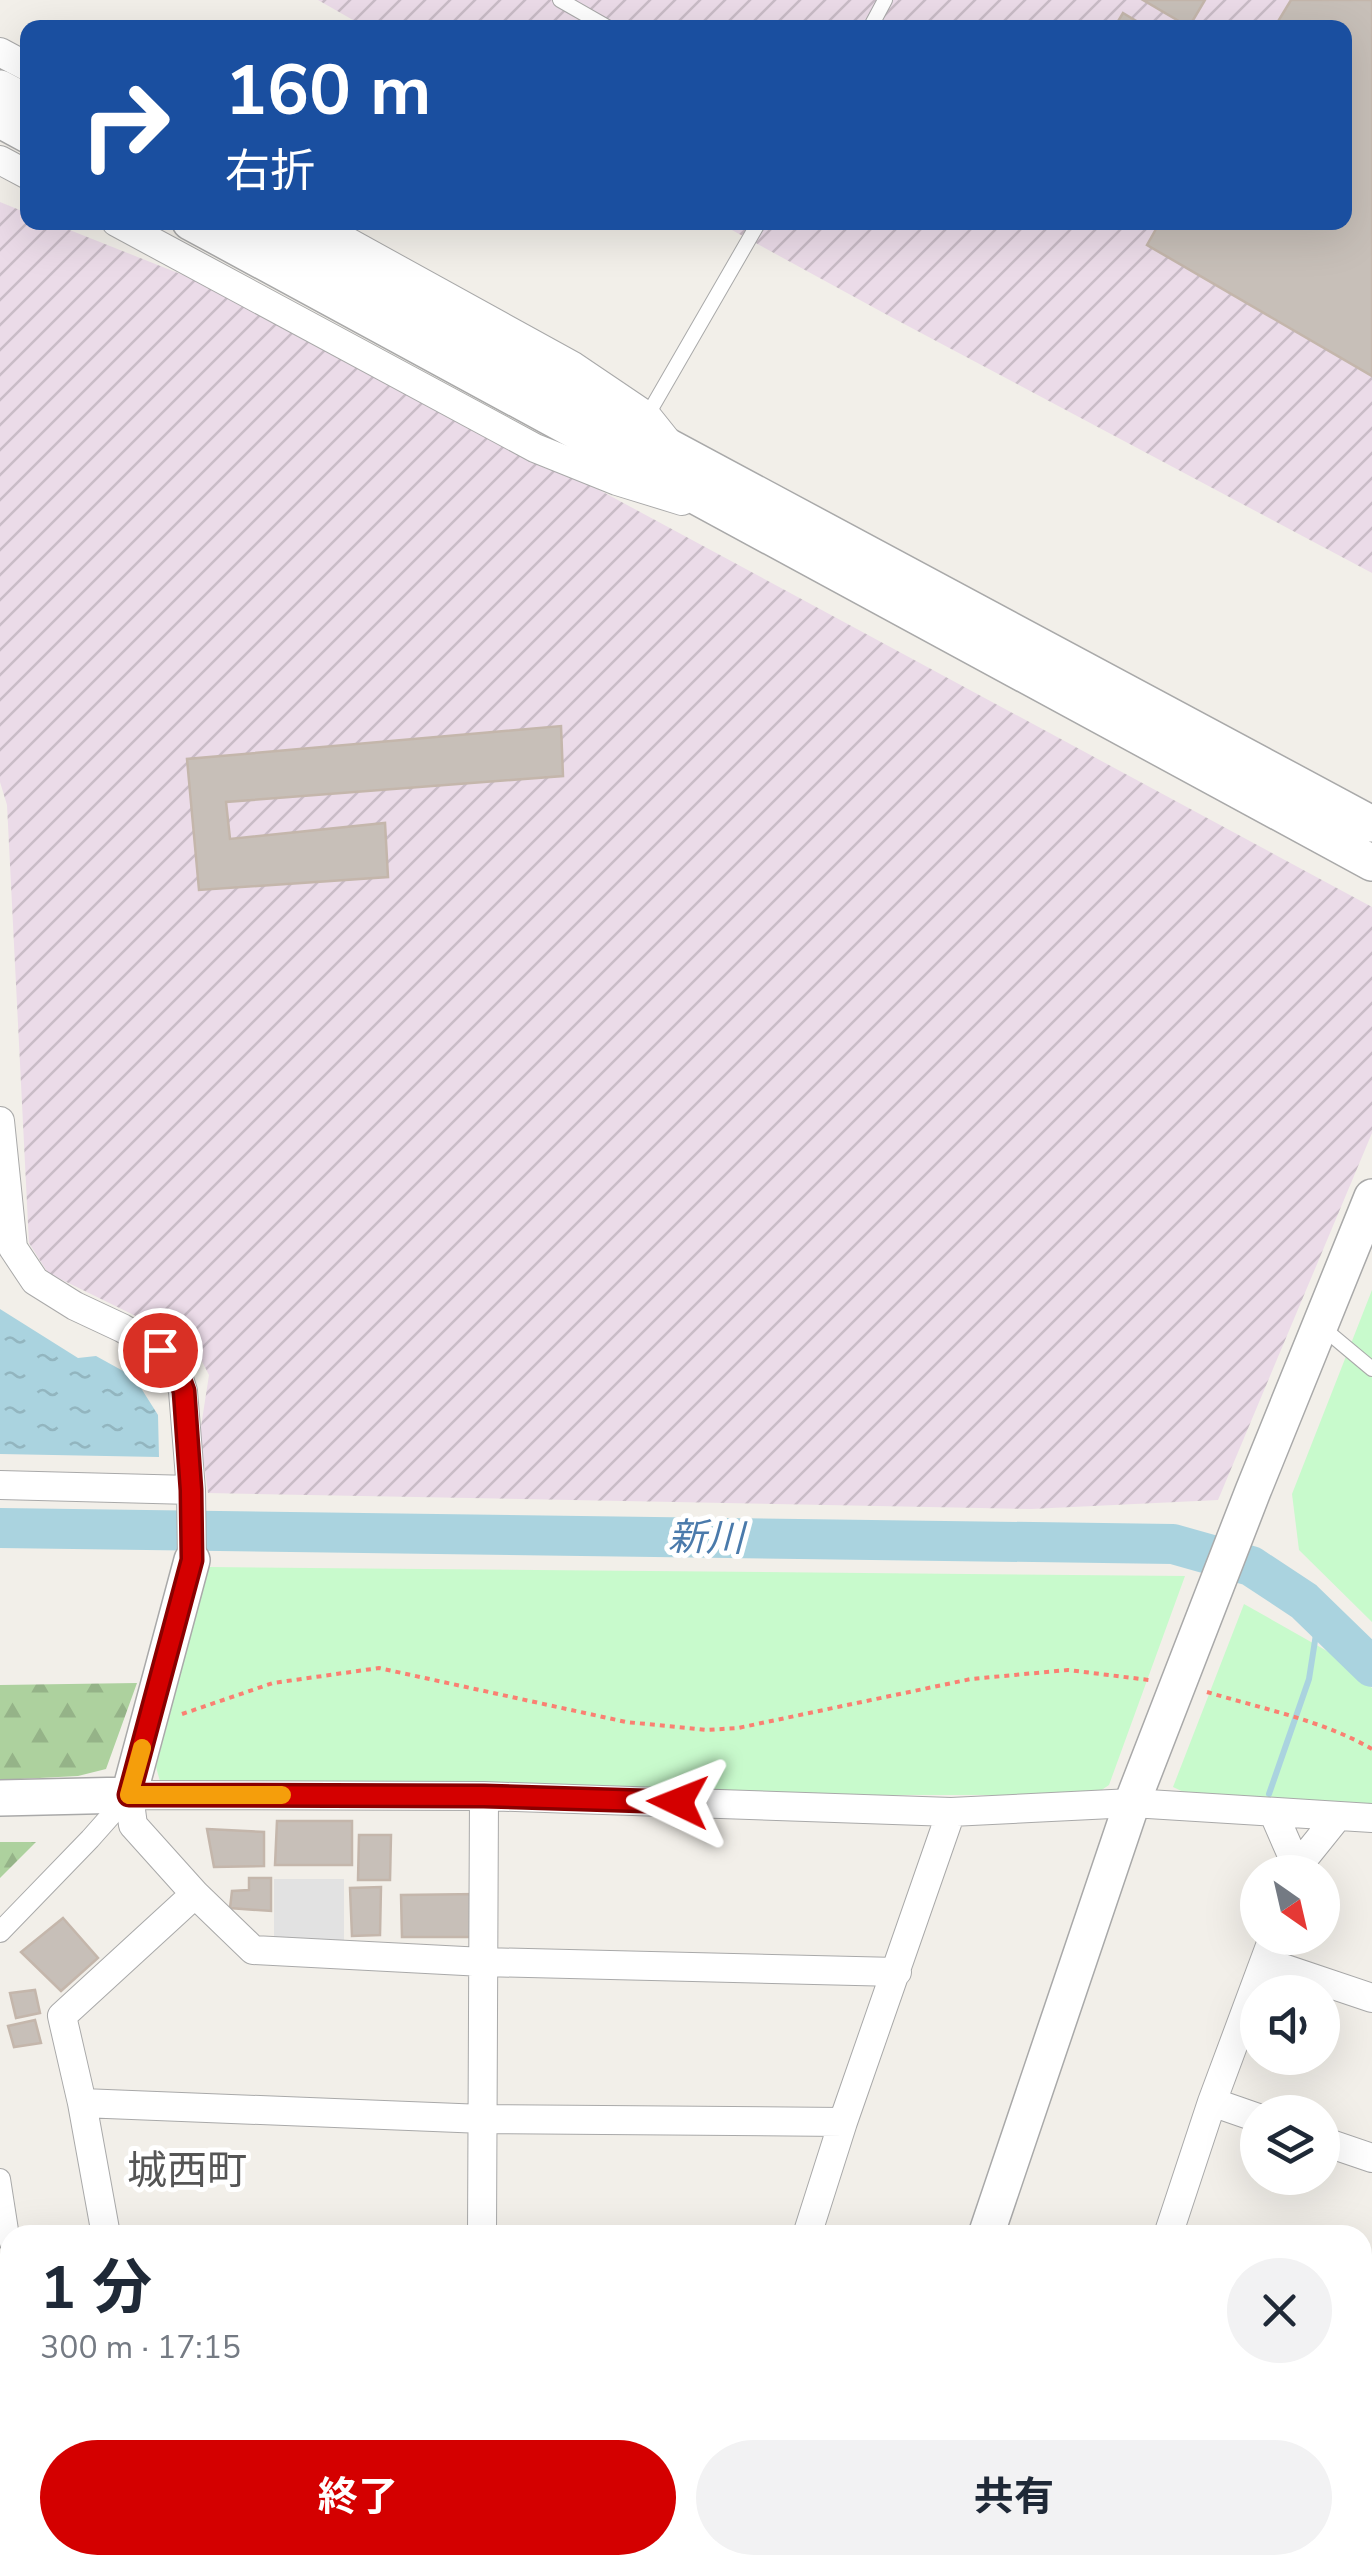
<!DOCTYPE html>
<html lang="ja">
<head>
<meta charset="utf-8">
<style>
	:root { --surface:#fff; --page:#f2f2f3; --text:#1f2937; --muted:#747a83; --accent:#d40000 }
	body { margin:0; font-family:"Nunito Sans","Noto Sans JP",sans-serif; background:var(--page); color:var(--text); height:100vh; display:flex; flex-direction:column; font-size:38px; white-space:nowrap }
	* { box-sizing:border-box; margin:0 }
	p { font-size:32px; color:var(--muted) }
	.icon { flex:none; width:55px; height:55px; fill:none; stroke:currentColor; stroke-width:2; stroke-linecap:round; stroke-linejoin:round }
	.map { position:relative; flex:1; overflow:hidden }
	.sheet { position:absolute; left:0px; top:2225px; width:1372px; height:350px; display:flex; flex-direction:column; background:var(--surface); border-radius:30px 30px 0 0; box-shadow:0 10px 40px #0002 }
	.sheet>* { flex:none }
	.hud { position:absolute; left:20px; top:20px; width:1332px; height:210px; border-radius:20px; box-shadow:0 10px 40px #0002; background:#1a4fa0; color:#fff; overflow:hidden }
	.needle { width:65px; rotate:146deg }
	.controls { position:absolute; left:1240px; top:1855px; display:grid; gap:20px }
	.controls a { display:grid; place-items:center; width:100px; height:100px; border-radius:50%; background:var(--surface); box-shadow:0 10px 40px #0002; font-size:50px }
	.pin { position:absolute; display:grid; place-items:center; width:85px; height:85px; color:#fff; margin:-42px; border:5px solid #fff; border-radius:50%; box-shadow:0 2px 10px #0007 }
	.me { position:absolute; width:110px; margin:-55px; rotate:272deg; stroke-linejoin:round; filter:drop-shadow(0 0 8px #0008) }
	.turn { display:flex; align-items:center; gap:35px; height:210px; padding:0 40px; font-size:45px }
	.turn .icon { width:130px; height:130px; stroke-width:2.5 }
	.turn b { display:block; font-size:70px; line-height:85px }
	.round { display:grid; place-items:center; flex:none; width:105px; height:105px; border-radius:52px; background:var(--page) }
	.headline { display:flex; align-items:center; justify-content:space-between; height:170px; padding:0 40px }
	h1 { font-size:60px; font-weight:700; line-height:75px }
	.primary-button { display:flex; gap:20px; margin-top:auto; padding:20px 40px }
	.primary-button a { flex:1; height:115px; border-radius:60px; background:var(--accent); color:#fff; font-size:40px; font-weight:700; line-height:115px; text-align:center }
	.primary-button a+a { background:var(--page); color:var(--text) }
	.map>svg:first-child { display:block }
	.industrial { fill:url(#industrial-furrows) }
	.forest { fill:url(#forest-firs) }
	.park { fill:#c8facc }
	.parking { fill:#e2e2e2 }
	.water { fill:url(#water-ripples) }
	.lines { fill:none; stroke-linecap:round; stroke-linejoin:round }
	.stream { stroke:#aad3df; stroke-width:6 }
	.river { stroke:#aad3df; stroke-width:40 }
	.building { fill:#c7bfb8; stroke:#c4b6ab; stroke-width:2.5 }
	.service-casing { stroke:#a9a9a9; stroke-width:16 }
	.pedestrian-casing { stroke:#a9a9a9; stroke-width:22 }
	.minor-casing { stroke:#a9a9a9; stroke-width:30 }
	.tertiary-casing { stroke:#a9a9a9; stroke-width:38 }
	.path { stroke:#fa8072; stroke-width:4; stroke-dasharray:5 5; stroke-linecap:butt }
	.service { stroke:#fff; stroke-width:14 }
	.pedestrian { stroke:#fff; stroke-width:20 }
	.minor { stroke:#fff; stroke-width:28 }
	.tertiary { stroke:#fff; stroke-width:35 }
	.rail { stroke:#707070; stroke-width:6; stroke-dasharray:20 20; stroke-linecap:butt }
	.route-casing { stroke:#8a0000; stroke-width:25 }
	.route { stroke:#d40000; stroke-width:18 }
	.slow { stroke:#f59e0b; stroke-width:18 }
	.labels { text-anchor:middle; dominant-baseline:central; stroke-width:10; stroke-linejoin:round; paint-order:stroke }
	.water-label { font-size:38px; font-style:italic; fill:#4a7aab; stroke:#fff }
	.quarter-label { font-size:40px; fill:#555; stroke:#fff }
</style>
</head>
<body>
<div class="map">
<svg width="1372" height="2575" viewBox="0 0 1372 2575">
	<defs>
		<pattern id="industrial-furrows" width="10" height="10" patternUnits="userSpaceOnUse" patternTransform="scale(2.5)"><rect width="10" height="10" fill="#ebdbe8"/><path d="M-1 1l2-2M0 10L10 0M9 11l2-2" fill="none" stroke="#c9bcc7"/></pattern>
		<pattern id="forest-firs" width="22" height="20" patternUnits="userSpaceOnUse" patternTransform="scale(2.5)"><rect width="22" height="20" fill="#add19e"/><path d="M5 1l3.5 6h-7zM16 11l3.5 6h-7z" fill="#95b388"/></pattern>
		<pattern id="water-ripples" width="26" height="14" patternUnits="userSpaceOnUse" patternTransform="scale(2.5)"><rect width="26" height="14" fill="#aad3df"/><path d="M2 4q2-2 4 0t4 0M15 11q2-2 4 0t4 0" fill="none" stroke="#92b5bf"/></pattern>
	</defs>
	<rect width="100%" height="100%" fill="#f2efe9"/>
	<path class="industrial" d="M 318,0 L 1372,0 L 1372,573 L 891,317 L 719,223 L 1345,222 L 1345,28 L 367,28 Z
		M 0,202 L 27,213 L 28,222 L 52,223 L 251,302 L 1372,907 L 1372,1133 L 1218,1500 L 1031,1509 L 208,1493 L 200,1433 L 209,1375 L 193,1344 L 48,1273 L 29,1243 L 7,805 L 0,782 Z"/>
	<path class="forest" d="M 137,1683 L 106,1769 L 78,1776 L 0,1780 L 0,1685 Z
		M 0,1842 L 36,1842 L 0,1878 Z"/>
	<path class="park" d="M 1372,1290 L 1372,1622 L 1299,1550 L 1292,1494 Z
		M 209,1567 L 1185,1576 L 1109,1785 L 1094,1795 L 861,1795 L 161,1785 L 156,1767 Z
		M 1244,1604 L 1334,1655 L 1372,1688 L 1372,1805 L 1190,1795 L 1173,1787 Z"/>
	<path class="parking" d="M 274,1879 L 344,1879 L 344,1946 L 274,1944 Z"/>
	<path class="water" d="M 0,1309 L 78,1358 L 96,1356 L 134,1377 L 158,1415 L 159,1457 L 0,1454 Z"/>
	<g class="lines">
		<path class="stream" d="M 1269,1794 L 1309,1679 L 1319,1615
			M 1362,2421 L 1372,2394
			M 1308,2575 L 1311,2565"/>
		<path class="river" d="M 0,1528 L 1173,1544 L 1251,1566 L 1304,1601 L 1372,1667"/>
	</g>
	<path class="building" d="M 1143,0 L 1205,0 L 1189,27 Z
		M 1291,0 L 1372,0 L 1372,376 L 1147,245 L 1160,222 L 1345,222 L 1345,28 L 1274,28 Z
		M 1123,13 L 1148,28 L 1114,28 Z
		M 561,726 L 563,776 L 226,802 L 230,839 L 385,823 L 388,877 L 199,890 L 187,759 Z
		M 277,1821 L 352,1821 L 352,1865 L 275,1865 Z
		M 207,1829 L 264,1832 L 264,1866 L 214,1867 Z
		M 359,1835 L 391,1835 L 390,1880 L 358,1880 Z
		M 249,1878 L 271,1878 L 271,1911 L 230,1908 L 232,1891 L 249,1890 Z
		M 381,1887 L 380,1935 L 352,1936 L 350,1888 Z
		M 478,1894 L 478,1937 L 402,1937 L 401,1895 Z
		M 63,1918 L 98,1958 L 61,1991 L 21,1952 Z
		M 35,1990 L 40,2013 L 16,2018 L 10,1993 Z
		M 35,2020 L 41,2043 L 14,2047 L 8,2026 Z"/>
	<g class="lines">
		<g class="service-casing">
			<path id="service" d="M 560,0 L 609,28
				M 870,28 L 885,0
				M 647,416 L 759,222
				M 1323,1328 L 1372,1369"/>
		</g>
		<g class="pedestrian-casing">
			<path id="pedestrian" d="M 0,1932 L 90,1839 L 129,1795
				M 0,2179 L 10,2243
				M 0,2314 L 10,2312"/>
		</g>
		<g class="minor-casing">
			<path id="minor" d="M 0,52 L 28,67
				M 0,160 L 28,175
				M 116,222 L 535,448 L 617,481 L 682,501
				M 312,222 L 573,366 L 647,416 L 667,441
				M 0,1121 L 13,1248 L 35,1281 L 75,1306 L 122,1328 L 160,1350 L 174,1363 L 183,1391 L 191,1490 L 192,1560
				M 0,1485 L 191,1490
				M 1273,1812 L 1297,1867
				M 1295,1872 L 1297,1867 L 1338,1816
				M 1265,1962 L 1372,1998
				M 897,1972 L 483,1962 L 253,1950 L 195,1894 L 133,1825 L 129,1795 L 484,1796 L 951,1812 L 1132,1803 L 1372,1818
				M 1212,2102 L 1258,2118
				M 82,2103 L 483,2119 L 843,2122
				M 1322,2141 L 1372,2158
				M 106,2235 L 82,2103 L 62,2016 L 195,1894
				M 482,2235 L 484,1796
				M 807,2235 L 843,2122 L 951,1812
				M 1168,2235 L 1212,2102 L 1273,1938
				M 1362,2311 L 1372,2314
				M 1362,2367 L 1372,2340
				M 167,2565 L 168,2575
				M 1167,2565 L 1196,2575
				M 595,2575 L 596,2565
				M 1053,2575 L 1057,2565
				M 1292,2575 L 1295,2565"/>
		</g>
		<g class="tertiary-casing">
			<path id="tertiary" d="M 0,88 L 28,103
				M 0,120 L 28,135
				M 190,222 L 1372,863
				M 250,222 L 1372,824
				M 0,1798 L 129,1795 L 192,1560
				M 986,2235 L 1132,1803 L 1253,1491 L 1372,1197
				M 0,2496 L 10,2494
				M 869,2575 L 873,2565"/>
		</g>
		<path class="path" d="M 1207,1692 C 1260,1708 1324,1721 1372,1749
			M 182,1714 L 273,1683 L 379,1668 L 626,1722 L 707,1730 L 738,1728 L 971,1679 L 1068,1670 L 1149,1680"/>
		<use href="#service" class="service"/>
		<use href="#pedestrian" class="pedestrian"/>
		<use href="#minor" class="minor"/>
		<use href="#tertiary" class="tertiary"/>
		<path class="rail" d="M 1362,2575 L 1372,2553"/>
	</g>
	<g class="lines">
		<g class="route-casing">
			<path id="route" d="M 160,1350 L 174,1364 L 184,1391 L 191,1490 L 192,1560 L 129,1795 L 484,1796 L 678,1802"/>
		</g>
		<use href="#route" class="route"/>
		<path class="slow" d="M 142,1748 L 129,1795 L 282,1795"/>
	</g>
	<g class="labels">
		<g class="water-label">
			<text transform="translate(706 1538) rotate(1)">新川</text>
		</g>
		<g class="quarter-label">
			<text x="187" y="2171">城西町</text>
		</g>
	</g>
</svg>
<div class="controls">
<a><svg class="needle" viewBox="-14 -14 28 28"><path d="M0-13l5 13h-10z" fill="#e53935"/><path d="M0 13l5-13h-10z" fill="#747a83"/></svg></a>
<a><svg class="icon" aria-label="sound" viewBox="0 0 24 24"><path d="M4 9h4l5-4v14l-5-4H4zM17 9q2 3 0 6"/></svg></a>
<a><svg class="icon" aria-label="layers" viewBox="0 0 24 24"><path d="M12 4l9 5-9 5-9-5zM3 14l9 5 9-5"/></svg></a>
</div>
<div class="pin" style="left:160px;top:1350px;background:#d93025"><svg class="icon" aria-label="arrive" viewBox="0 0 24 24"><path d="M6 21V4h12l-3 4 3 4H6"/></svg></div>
<svg class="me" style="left:678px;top:1802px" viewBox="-20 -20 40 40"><path d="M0-17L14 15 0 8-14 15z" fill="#d40000" stroke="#fff" stroke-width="4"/></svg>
<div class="hud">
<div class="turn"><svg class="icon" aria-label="right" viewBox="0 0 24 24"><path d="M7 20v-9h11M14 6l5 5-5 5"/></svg><div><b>160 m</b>右折</div></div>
</div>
<section class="sheet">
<div class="headline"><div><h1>1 分</h1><p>300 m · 17:15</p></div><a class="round"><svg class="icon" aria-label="close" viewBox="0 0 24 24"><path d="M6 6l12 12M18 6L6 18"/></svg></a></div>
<div class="primary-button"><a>終了</a><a>共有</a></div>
</section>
</div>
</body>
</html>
